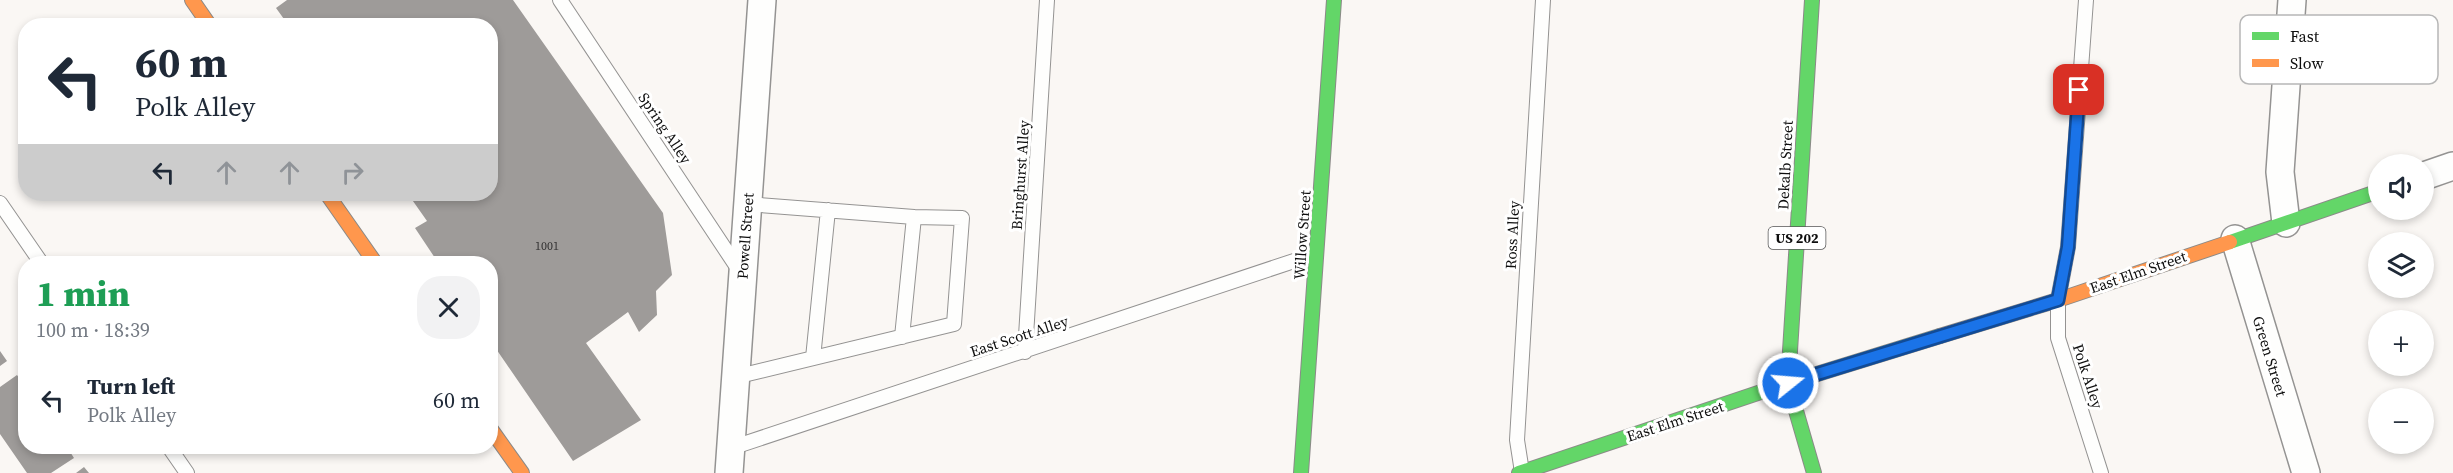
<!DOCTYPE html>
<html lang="en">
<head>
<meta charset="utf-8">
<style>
	:root { --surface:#fff; --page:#f2f2f3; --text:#1f2937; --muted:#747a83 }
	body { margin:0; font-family:"Source Serif 4",serif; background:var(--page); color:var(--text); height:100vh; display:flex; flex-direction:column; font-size:22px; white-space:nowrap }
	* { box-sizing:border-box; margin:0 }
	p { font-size:20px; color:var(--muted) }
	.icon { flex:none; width:33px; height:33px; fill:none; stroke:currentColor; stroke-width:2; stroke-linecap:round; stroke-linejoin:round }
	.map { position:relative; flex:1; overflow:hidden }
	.panel { position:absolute; left:18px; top:256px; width:480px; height:198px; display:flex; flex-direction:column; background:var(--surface); border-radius:24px; box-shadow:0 3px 9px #0003 }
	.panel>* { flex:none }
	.hud { position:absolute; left:18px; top:18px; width:480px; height:183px; border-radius:24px; box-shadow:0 3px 9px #0003; background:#fff; color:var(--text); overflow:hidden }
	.tools { position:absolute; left:2368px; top:154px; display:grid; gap:12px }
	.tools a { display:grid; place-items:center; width:66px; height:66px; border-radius:50%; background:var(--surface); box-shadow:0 3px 9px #0003; font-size:30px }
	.pin { position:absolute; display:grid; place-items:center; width:51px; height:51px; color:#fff; margin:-26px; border-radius:12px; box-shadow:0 3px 9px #0006 }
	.me { position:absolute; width:66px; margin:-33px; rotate:73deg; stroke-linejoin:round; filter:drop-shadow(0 0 4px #0008) }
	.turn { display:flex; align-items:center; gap:21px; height:126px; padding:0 18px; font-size:27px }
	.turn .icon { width:78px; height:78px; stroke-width:2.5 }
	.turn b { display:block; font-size:42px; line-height:51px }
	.lanes { display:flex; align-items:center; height:57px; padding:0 18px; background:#0003; justify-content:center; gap:30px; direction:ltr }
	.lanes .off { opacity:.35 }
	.round { display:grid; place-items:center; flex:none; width:63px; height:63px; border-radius:24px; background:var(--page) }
	.head { display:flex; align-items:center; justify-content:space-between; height:102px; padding:0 18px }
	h1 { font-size:36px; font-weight:800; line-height:45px; color:#1e9e55 }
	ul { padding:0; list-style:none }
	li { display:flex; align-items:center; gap:18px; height:84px; padding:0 18px }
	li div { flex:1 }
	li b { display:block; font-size:22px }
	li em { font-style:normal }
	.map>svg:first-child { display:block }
	.building { fill:#9e9b99 }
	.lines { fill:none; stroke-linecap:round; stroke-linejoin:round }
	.lane-casing { stroke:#949392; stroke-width:16 }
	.street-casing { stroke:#949392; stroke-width:30 }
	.fast-casing { stroke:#8b8a88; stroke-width:16 }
	.slow-casing { stroke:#8b8a88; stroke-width:16 }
	.lane { stroke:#fefefd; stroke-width:14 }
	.street { stroke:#fefefd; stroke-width:27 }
	.fast { stroke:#63d668; stroke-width:14 }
	.slow { stroke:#ff974d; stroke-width:14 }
	.route-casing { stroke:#114b97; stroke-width:15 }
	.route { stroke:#1a73e8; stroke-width:10 }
	.labels { text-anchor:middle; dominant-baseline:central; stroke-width:6; stroke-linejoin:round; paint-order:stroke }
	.number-label { font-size:12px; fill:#323131 }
	.shield { fill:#fff; stroke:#565656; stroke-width:1.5 }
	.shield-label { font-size:14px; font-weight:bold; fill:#0e0e0e }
	.street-label { font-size:15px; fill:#0e0e0e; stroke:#fff }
	.key { fill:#fff; stroke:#b7b7b7; stroke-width:1.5 }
	.key-label { font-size:16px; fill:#0e0e0e }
</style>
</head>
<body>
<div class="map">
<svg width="2453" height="473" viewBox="0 0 2453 473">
	<rect width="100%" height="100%" fill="#faf7f4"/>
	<path class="building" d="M 287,0 L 513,0 L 663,213 L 672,275 L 656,291 L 657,315 L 639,332 L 628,312 L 586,343 L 641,420 L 573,461 L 490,340 L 490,264 L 439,264 L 415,228 L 427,221 L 408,194 L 490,194 L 490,26 L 289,26 L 276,8 Z
		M 0,351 L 7,361 L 0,366 Z
		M 17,375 L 26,387 L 26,447 L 67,447 L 74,458 L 51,473 L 27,473 L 0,434 L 0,387 Z
		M 84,467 L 89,473 L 76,473 Z"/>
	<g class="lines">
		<g class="lane-casing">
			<path id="lane" d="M 560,0 L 741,273
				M 2086,0 L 2068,247 L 2058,300 L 2058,338 L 2101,473
				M 0,203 L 42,264
				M 902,337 L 914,217
				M 1025,352 L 1047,0
				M 813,358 L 828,210
				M 735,377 L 954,324 L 962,218 L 914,217 L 747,204
				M 169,447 L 187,473
				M 731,448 L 1315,254
				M 1522,472 L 1517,440 L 1543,0"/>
		</g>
		<g class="street-casing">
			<path id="street" d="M 2424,176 L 2453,166
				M 2286,223 L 2280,172 L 2292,0
				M 2235,239 L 2306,473
				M 729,473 L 762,0"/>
		</g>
		<g class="fast-casing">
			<path id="fast" d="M 1812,0 L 1788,383 L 1814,473
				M 2230,242 L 2379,191
				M 1301,473 L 1334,0
				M 1519,473 L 1788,383 L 1940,336"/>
		</g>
		<g class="slow-casing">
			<path id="slow" d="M 192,0 L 210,26
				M 327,194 L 376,264
				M 1940,336 L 2058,300 L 2230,242
				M 490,428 L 522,473"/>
		</g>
		<use href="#lane" class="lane"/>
		<use href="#street" class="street"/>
		<use href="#fast" class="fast"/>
		<use href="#slow" class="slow"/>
	</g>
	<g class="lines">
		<g class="route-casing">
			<path id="route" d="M 1788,383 L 2058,300 L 2068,247 L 2079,90"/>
		</g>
		<use href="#route" class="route"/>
	</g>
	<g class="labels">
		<g class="number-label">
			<text x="547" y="246">1001</text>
		</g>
		<rect class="shield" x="1768.5" y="227" width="57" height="22" rx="4.5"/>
		<g class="shield-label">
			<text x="1797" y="238">US 202</text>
		</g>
		<g class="street-label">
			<text transform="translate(665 128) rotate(56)">Spring Alley</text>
			<text transform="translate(1785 165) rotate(-87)">Dekalb Street</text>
			<text transform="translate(1020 175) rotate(-86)">Bringhurst Alley</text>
			<text transform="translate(1302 235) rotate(-86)">Willow Street</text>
			<text transform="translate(1512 235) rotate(-87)">Ross Alley</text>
			<text transform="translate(745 236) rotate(-86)">Powell Street</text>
			<text transform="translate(2138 272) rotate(-19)">East Elm Street</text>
			<text transform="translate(1019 336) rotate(-18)">East Scott Alley</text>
			<text transform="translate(2270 356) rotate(73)">Green Street</text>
			<text transform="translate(2088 376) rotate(72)">Polk Alley</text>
			<text transform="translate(1675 421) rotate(-18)">East Elm Street</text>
		</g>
	</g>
	<rect x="2240" y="15" width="198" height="69" rx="9" class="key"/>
	<rect x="2252" y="32" width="27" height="8" fill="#63d668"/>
	<rect x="2252" y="59" width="27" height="8" fill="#ff974d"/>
	<g class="key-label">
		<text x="2290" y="42">Fast</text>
		<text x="2290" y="69">Slow</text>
	</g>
</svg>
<div class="tools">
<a><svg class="icon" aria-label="sound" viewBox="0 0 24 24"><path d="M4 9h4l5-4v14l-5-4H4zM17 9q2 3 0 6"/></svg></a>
<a><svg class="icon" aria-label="layers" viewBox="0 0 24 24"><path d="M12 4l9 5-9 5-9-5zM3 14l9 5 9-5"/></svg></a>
<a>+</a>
<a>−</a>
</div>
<div class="pin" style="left:2079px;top:90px;background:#d93025"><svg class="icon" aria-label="arrive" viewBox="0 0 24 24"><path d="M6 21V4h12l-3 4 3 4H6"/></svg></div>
<svg class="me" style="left:1788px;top:383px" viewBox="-20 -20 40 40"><circle r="17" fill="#1a73e8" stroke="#fff" stroke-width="3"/><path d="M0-11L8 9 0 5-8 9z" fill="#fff"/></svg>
<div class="hud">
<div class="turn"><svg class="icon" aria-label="left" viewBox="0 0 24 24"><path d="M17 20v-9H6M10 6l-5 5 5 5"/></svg><div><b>60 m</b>Polk Alley</div></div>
<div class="lanes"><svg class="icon" aria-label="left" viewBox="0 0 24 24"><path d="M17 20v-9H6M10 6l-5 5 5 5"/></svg><svg class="icon off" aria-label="ahead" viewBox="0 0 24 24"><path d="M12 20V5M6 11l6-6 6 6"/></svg><svg class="icon off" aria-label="ahead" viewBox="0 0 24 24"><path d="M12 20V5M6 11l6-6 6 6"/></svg><svg class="icon off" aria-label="right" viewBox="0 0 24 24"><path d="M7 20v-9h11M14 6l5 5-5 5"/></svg></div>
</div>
<section class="panel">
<div class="head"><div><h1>1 min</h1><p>100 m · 18:39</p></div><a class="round"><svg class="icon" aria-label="close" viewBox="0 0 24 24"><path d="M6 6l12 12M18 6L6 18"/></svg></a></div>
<ul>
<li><svg class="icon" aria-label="left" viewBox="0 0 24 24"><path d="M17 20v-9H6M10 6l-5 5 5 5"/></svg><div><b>Turn left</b><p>Polk Alley</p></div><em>60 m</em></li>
</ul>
</section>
</div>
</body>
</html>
